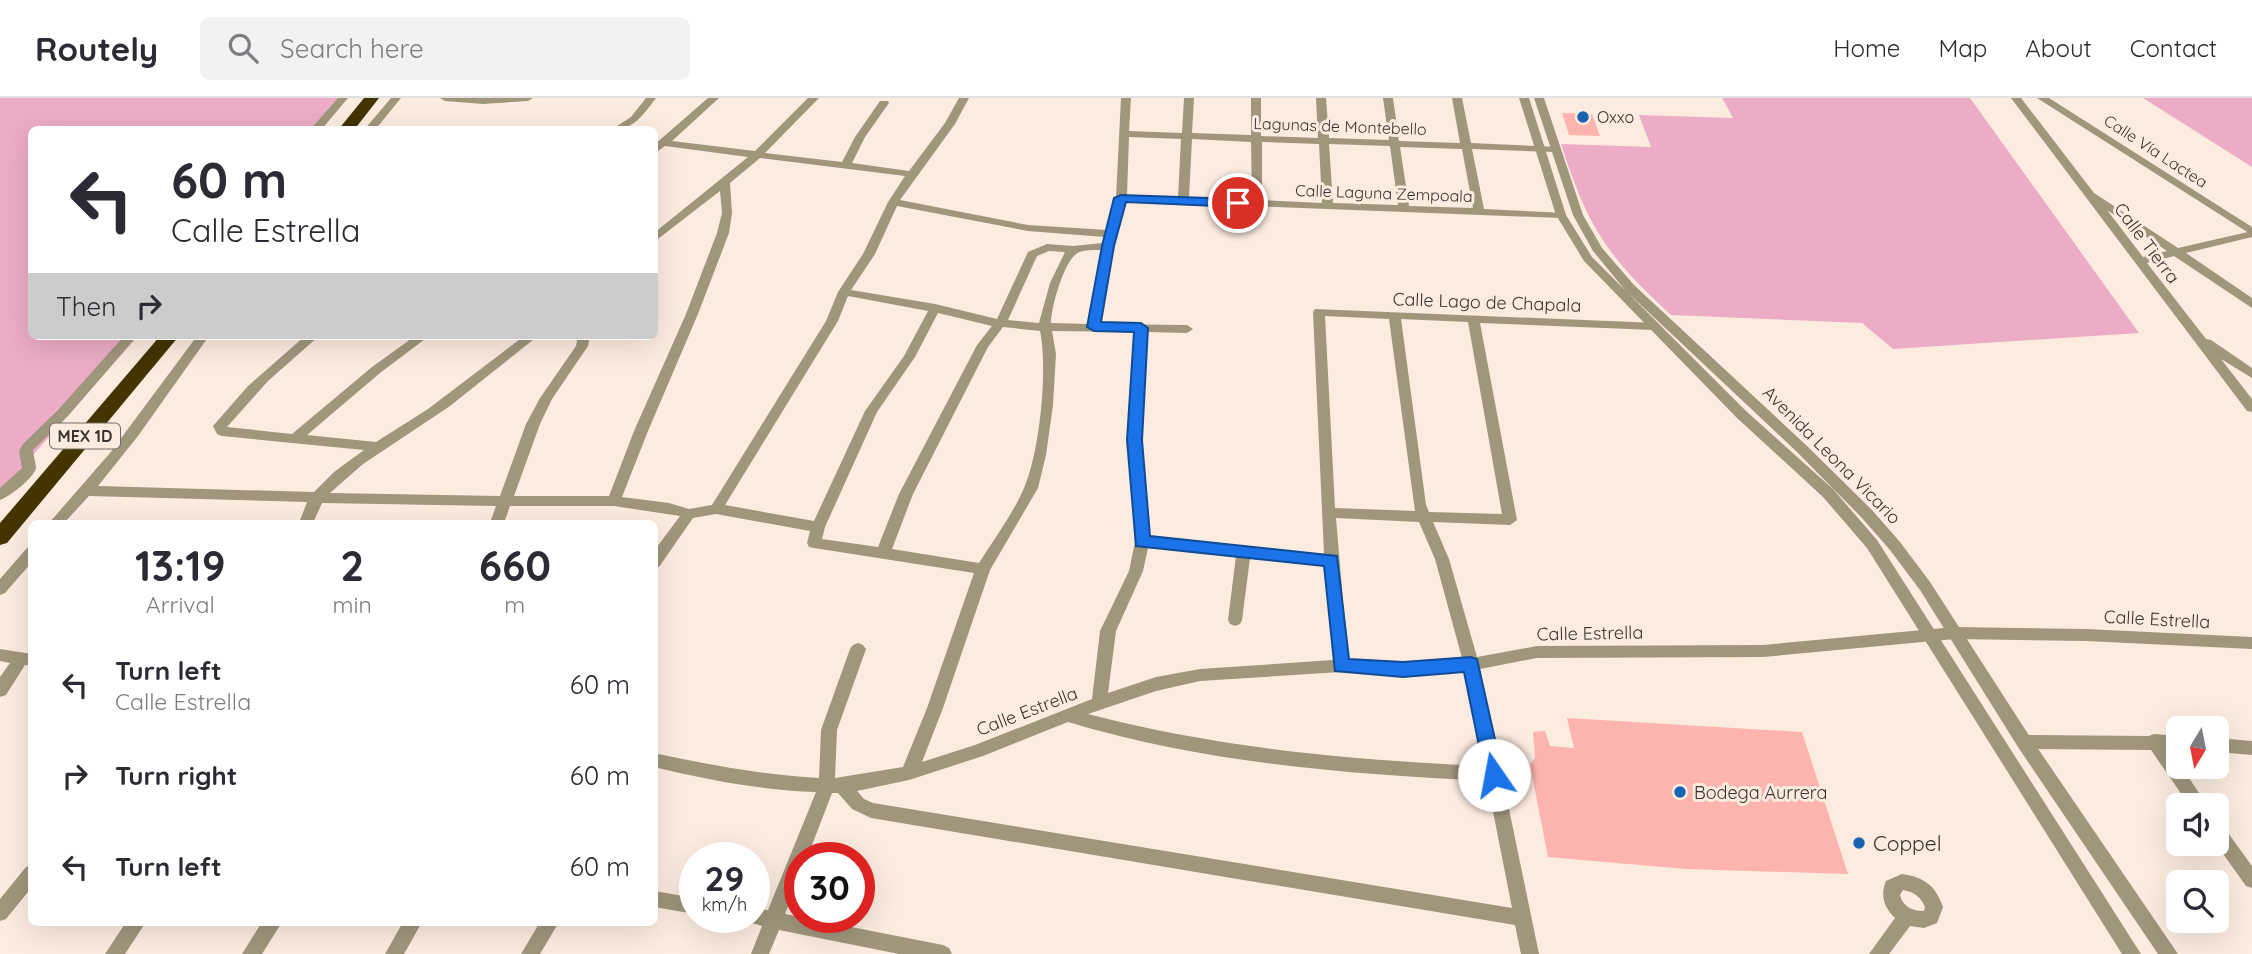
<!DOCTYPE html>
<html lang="en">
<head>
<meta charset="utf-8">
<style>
	:root { --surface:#fff; --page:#f2f2f3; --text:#2b2b33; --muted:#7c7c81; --line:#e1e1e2 }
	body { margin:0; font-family:Quicksand,sans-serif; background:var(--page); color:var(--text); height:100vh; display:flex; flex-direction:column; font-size:26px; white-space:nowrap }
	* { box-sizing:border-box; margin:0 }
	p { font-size:23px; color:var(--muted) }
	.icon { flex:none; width:38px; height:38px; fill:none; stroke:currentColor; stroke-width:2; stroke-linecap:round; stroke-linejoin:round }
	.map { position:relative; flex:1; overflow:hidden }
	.panel { position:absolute; left:28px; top:422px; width:630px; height:406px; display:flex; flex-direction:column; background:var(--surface); border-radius:10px; box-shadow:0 7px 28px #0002 }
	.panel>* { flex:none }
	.hud { position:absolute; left:28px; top:28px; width:630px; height:214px; border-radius:10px; box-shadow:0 7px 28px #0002; background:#fff; color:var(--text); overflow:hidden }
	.needle { width:46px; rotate:190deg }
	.tools { position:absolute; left:2166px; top:618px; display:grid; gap:14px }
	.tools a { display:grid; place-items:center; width:63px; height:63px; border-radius:10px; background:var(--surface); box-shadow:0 7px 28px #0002; font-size:35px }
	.speed { position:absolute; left:679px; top:744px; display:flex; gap:14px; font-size:35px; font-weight:700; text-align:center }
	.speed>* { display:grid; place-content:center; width:91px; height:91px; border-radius:50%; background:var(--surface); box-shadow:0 7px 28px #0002; line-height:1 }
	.speed small { font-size:18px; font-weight:400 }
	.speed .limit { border:10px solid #d22; background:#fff; color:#111 }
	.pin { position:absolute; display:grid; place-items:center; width:60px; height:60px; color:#fff; margin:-30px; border:4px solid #fff; border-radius:50%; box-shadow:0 2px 7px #0007 }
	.me { position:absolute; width:77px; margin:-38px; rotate:348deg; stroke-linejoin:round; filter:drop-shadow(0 0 5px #0008) }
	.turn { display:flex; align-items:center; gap:24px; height:147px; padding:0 28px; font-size:32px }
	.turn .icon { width:91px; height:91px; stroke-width:2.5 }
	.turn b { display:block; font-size:49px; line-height:60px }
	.then { display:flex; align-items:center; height:66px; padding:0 28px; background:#0003; gap:14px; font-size:26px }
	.eta { display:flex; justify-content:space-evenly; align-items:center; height:119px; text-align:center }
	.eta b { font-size:42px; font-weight:700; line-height:49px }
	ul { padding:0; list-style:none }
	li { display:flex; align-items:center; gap:21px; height:91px; padding:0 28px }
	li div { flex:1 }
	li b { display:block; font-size:26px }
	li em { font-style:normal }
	header { display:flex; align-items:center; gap:42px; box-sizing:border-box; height:98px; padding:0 35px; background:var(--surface); border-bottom:2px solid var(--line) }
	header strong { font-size:33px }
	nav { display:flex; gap:38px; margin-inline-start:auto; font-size:24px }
	.search { width:490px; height:63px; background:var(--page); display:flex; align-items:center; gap:18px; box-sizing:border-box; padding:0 24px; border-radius:10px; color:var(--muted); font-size:26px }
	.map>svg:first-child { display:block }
	.green { fill:#ecacc6 }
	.building { fill:#fdb4ae }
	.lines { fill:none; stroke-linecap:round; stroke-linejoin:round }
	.minor { fill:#9f967c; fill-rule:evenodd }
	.tertiary { fill:#9f967c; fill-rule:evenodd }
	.motorway { fill:#433400; fill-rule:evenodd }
	.route { fill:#1a73e8; stroke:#114b97; stroke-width:2 }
	.poi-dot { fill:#1961b1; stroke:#fcece0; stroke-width:2.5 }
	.labels { text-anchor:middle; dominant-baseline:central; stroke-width:6; stroke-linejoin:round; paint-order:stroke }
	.far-poi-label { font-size:16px; fill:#39322e; stroke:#fcece0; text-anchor:start }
	.far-street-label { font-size:16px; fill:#39322e; stroke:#fcece0 }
	.shield { fill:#fcece0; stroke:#746a63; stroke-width:2 }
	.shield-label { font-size:16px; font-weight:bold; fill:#39322e }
	.street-label { font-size:18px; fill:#39322e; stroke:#fcece0 }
	.poi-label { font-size:18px; fill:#39322e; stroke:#fcece0; text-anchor:start }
	.near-poi-label { font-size:21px; fill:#39322e; stroke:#fcece0; text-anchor:start }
</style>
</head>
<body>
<header>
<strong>Routely</strong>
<div class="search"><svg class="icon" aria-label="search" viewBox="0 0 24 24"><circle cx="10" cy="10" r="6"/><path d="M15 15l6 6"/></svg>Search here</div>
<nav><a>Home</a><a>Map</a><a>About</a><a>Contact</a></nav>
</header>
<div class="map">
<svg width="2252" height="856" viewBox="0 0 2252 856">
	<rect width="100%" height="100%" fill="#fcece0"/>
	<path class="green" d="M 0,0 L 348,0 L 320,31 L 32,32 L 32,238 L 138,238 L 3,391 L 0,390 Z
		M 1722,0 L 1970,0 L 2139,235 L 1893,251 L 1862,225 L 1671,217 C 1607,158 1588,130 1561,46 L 1651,49 L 1639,17 L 1733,20 Z
		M 2143,0 L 2252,0 L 2252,69 Z"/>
	<path class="building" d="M 1562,15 L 1592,16 L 1600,38 L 1569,37 Z
		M 1567,620 L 1802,634 L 1848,776 L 1685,771 L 1548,759 L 1530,667 L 1535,659 L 1533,634 L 1545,633 L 1550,648 L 1574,650 Z"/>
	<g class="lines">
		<path class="minor" d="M 338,0 L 348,0 L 321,32 L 310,32 Z
			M 391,0 L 401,0 L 375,32 L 364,32 Z
			M 440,0 L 533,0 L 528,3 L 483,6 L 445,3 Z
			M 646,0 L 656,0 C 643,17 634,32 611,32 L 631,19 Z
			M 708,0 L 719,0 L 672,43 L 755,53 L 808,0 L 819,0 L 765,55 L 842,64 L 855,39 L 880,3 L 888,3 L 889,5 L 865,39 L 852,65 L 909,73 L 945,25 L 959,0 L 969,0 L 955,26 L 900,102 L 1028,127 L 1107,132 L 1116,100 L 1121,0 L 1131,0 L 1129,33 L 1182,35 L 1184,0 L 1194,0 L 1192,35 L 1251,37 L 1251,0 L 1261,0 L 1261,38 L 1318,40 L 1316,0 L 1326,0 L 1329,40 L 1389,42 L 1383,0 L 1393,0 L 1399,43 L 1460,45 L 1452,0 L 1462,0 L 1471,45 L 1559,49 L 1559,53 L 1555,54 L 1472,51 L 1484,111 L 1565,115 L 1565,119 L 1561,120 L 1126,103 L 1114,148 L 1101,226 L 1187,227 L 1193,231 L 1187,235 L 1147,234 L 1142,342 L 1149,439 L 1324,456 L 1313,214 L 1315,211 L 1657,225 L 1659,228 L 1657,231 L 1653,232 L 1480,225 L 1517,422 L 1510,427 L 1433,424 L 1449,461 L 1477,559 L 1537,548 L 1763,547 L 1955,529 L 2086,531 L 2252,539 L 2252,551 L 2086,543 L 1955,541 L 1763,559 L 1537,560 L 1480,571 L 1539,856 L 1521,856 L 1515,827 L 871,720 L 852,711 L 838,695 L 832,695 L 807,760 L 800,760 L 800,778 L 785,816 L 943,847 L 949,850 L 952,856 L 899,856 L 779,832 L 769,856 L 751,856 L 762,828 L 748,824 L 746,819 L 754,819 L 754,810 L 768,812 L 816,694 C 760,692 708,682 654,669 L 654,655 C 710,667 763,677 819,680 L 821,632 L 850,551 L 853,547 L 858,545 L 863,547 L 866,551 L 837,632 L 835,680 L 903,669 L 927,610 L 974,475 L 814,450 L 809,449 L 807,445 L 810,433 L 716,416 L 693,420 L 659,469 L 654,470 L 654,453 L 680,418 L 614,408 L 510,408 L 504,425 L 490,425 L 496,408 L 322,405 L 313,425 L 299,425 L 307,404 L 89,398 L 64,425 L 49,425 L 110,355 L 197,238 L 209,238 L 138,338 L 98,388 L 314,394 L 334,374 L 364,352 L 222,338 L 217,336 L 213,328 L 248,288 L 305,238 L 319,238 L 268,283 L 227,329 L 292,336 L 372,269 L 415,238 L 429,238 L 380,275 L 307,337 L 376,344 L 428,311 L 524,238 L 538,238 L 450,308 L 363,366 L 330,395 L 500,398 L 526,326 L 540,300 L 576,248 L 578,238 L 590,238 L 588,248 L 552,301 L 540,326 L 514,398 L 609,398 L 634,333 L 686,216 L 717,135 L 722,115 L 720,93 L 654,144 L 654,135 L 748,59 L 665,48 L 654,56 L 654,47 ZM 1129,39 L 1181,41 L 1178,99 L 1127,97 ZM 1192,41 L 1251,44 L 1252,102 L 1189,99 ZM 1262,44 L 1319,46 L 1322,105 L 1262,102 ZM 1329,46 L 1390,48 L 1398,107 L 1333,105 ZM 1400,49 L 1462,51 L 1473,110 L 1409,108 ZM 760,60 L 905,78 L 888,104 L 863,156 L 838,194 L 826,223 L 712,407 L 689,411 L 669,405 L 622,399 L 648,333 L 698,216 L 729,135 L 732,115 L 730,85 ZM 897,108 L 1028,133 L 1105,139 L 1103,145 L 1073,148 L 1047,146 L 1028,154 L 997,221 L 935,206 L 851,192 L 875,156 ZM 1102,152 L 1089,226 L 1051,225 C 1051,210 1063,167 1075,157 C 1081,151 1093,152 1102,152 ZM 1049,153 L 1065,154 L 1050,185 L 1039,225 L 1008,222 L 1037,158 ZM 848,198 L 928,213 L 904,258 L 865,313 L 814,423 L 725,407 L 838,223 ZM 938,215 L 992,228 L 977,247 L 899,396 L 878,449 L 822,441 L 825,429 L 877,314 L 915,259 ZM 1325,218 L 1389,221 L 1415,413 L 1335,410 ZM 1401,221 L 1468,224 L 1502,416 L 1429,414 L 1426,407 ZM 1003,229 L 1040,233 C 1048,270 1040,354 1024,390 C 1013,416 994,441 979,465 L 892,451 L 913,396 L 988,249 ZM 1052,233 L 1135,234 L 1128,342 L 1135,444 L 1129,473 L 1100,533 L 1092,601 L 975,647 L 922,664 L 943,610 L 990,472 L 1038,390 L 1046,357 L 1053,307 L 1056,256 ZM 1336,420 L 1419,424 L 1435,461 L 1462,560 L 1403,566 L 1348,562 ZM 1148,450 L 1236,458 L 1228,522 L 1230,526 L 1235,528 L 1240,526 L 1242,522 L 1250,460 L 1324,467 L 1333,562 L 1200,571 L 1156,579 L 1108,595 L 1116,533 L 1143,473 ZM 1465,573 L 1484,668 C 1350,662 1218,650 1088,616 L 1156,593 L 1200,583 L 1341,574 L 1403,578 ZM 1068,624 C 1204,665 1346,676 1487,683 L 1512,810 L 873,705 L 864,701 L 857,693 L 909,682 L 983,658 Z
			M 2011,0 L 2021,0 L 2094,95 L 2178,150 L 2252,133 L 2252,139 L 2186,155 L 2252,200 L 2252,210 L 2174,158 L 2147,165 L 2206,241 L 2211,242 L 2252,270 L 2252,280 L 2221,261 L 2252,301 L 2252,314 L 2247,313 ZM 2107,112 L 2167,153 L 2143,159 Z
			M 124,238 L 137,238 L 68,318 L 33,352 C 33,357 36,365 36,370 C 34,380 9,399 0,402 L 0,390 L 22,370 L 19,353 L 23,346 L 58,312 Z
			M 32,449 L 32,464 L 5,495 L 0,497 L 0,481 L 27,450 Z
			M 0,551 L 32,556 L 32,568 L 25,567 L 6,597 L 0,599 L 0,579 L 10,565 L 0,563 Z
			M 2154,636 L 2179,638 L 2179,652 L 2170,652 L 2179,665 L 2179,668 L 2181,668 L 2207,707 L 2189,707 L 2151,652 L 2024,651 L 2018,649 L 2016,644 L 2018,639 L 2024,637 L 2149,638 Z
			M 2217,640 L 2252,643 L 2252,657 L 2217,654 Z
			M 2217,725 L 2223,728 L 2252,768 L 2252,790 L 2246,788 L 2216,746 Z
			M 32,767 L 32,789 L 6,821 L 0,823 L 0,801 L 26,769 Z
			M 1902,776 C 1924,779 1936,788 1943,809 L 1937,825 L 1924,830 L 1910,828 L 1889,856 L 1869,856 L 1895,820 C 1884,810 1880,797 1886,783 ZM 1903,792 C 1914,794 1921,799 1925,809 L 1924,813 C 1912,813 1903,809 1900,797 Z
			M 654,793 L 695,800 L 695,816 L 654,809 Z
			M 126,824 L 146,824 L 125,856 L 105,856 Z
			M 262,824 L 282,824 L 262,856 L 242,856 Z
			M 403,824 L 422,824 L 404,856 L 385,856 Z
			M 540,824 L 559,824 L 540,856 L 521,856 Z"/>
		<path class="tertiary" d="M 1519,0 L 1529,0 L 1566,117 L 1592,159 L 1625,192 L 1593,153 L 1573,117 L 1534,0 L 1544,0 L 1583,117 L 1602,150 L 1634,187 L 1807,348 L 1872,412 L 1900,444 L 1930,484 L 2030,639 L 2178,856 L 2158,856 L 2018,649 L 1920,492 L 1890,452 L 1862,420 L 1797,354 L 1627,194 L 1746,313 L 1833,391 L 1877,442 L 2141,856 L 2122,856 L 1867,450 L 1823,399 L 1736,319 L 1584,163 L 1556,117 Z
			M 2037,0 L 2049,0 L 2252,129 L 2252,137 Z"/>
		<path class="motorway" d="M 364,0 L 379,0 L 354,32 L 338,32 Z
			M 160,238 L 179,238 L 7,445 L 0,447 L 0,425 Z"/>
	</g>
	<path class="route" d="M 1121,97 L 1238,101 L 1244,105 L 1238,109 L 1126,104 L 1114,148 L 1101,224 L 1141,225 L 1148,230 L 1142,342 L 1150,438 L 1337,458 L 1349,561 L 1403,564 L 1471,559 L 1477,561 L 1503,677 L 1501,682 L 1494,685 L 1488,682 L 1485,677 L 1464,574 L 1403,579 L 1335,573 L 1324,468 L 1136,448 L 1127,342 L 1134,234 L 1094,233 L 1087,229 L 1102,148 L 1114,100 Z"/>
	<g class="poi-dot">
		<circle cx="1583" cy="19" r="7"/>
		<circle cx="1680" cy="694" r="7"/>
		<circle cx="1859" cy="745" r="7"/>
	</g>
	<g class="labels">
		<g class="far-poi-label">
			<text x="1597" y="19">Oxxo</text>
		</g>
		<g class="far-street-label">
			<text transform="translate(1340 28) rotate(2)">Lagunas de Montebello</text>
			<text transform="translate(2156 53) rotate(33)">Calle Vía Lactea</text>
			<text transform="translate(1384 95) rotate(2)">Calle Laguna Zempoala</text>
		</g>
		<rect class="shield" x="50" y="325.5" width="70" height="25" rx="5"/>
		<g class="shield-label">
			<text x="85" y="338">MEX 1D</text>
		</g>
		<g class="street-label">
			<text transform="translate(2147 145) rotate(53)">Calle Tierra</text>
			<text transform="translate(1487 204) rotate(2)">Calle Lago de Chapala</text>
			<text transform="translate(1832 357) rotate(45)">Avenida Leona Vicario</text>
			<text transform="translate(2157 521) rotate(3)">Calle Estrella</text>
			<text transform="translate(1590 535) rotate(-1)">Calle Estrella</text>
			<text transform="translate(1027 613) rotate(-21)">Calle Estrella</text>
		</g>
		<g class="poi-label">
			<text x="1694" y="694">Bodega Aurrera</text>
		</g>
		<g class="near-poi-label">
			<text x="1873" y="745">Coppel</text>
		</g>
	</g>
</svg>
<div class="tools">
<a><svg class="needle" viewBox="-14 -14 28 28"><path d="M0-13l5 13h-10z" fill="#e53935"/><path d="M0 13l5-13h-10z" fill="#7c7c81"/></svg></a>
<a><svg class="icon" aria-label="sound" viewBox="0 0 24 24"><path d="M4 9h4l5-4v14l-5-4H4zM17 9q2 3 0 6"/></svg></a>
<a><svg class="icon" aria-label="search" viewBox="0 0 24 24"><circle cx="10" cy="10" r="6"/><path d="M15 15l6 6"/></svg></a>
</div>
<div class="speed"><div>29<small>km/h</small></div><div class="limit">30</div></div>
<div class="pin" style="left:1238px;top:105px;background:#d93025"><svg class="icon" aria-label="arrive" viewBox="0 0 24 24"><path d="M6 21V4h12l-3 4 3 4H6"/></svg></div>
<svg class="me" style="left:1494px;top:677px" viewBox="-20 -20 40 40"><circle r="19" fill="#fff"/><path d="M0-13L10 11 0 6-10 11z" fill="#1a73e8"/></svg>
<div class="hud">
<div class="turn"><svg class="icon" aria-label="left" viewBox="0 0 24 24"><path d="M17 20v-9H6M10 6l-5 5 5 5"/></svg><div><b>60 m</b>Calle Estrella</div></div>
<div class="then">Then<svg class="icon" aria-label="right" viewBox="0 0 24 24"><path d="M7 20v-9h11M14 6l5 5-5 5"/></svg></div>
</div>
<section class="panel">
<div class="eta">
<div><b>13:19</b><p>Arrival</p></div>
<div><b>2</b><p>min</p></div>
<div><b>660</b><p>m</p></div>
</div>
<ul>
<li><svg class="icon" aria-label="left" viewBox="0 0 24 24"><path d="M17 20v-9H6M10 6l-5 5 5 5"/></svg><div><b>Turn left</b><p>Calle Estrella</p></div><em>60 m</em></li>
<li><svg class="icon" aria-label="right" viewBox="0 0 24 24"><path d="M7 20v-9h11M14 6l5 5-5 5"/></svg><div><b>Turn right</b></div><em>60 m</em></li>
<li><svg class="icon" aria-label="left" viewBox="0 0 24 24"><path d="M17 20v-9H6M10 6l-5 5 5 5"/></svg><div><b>Turn left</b></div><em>60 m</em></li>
</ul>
</section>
</div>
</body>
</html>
